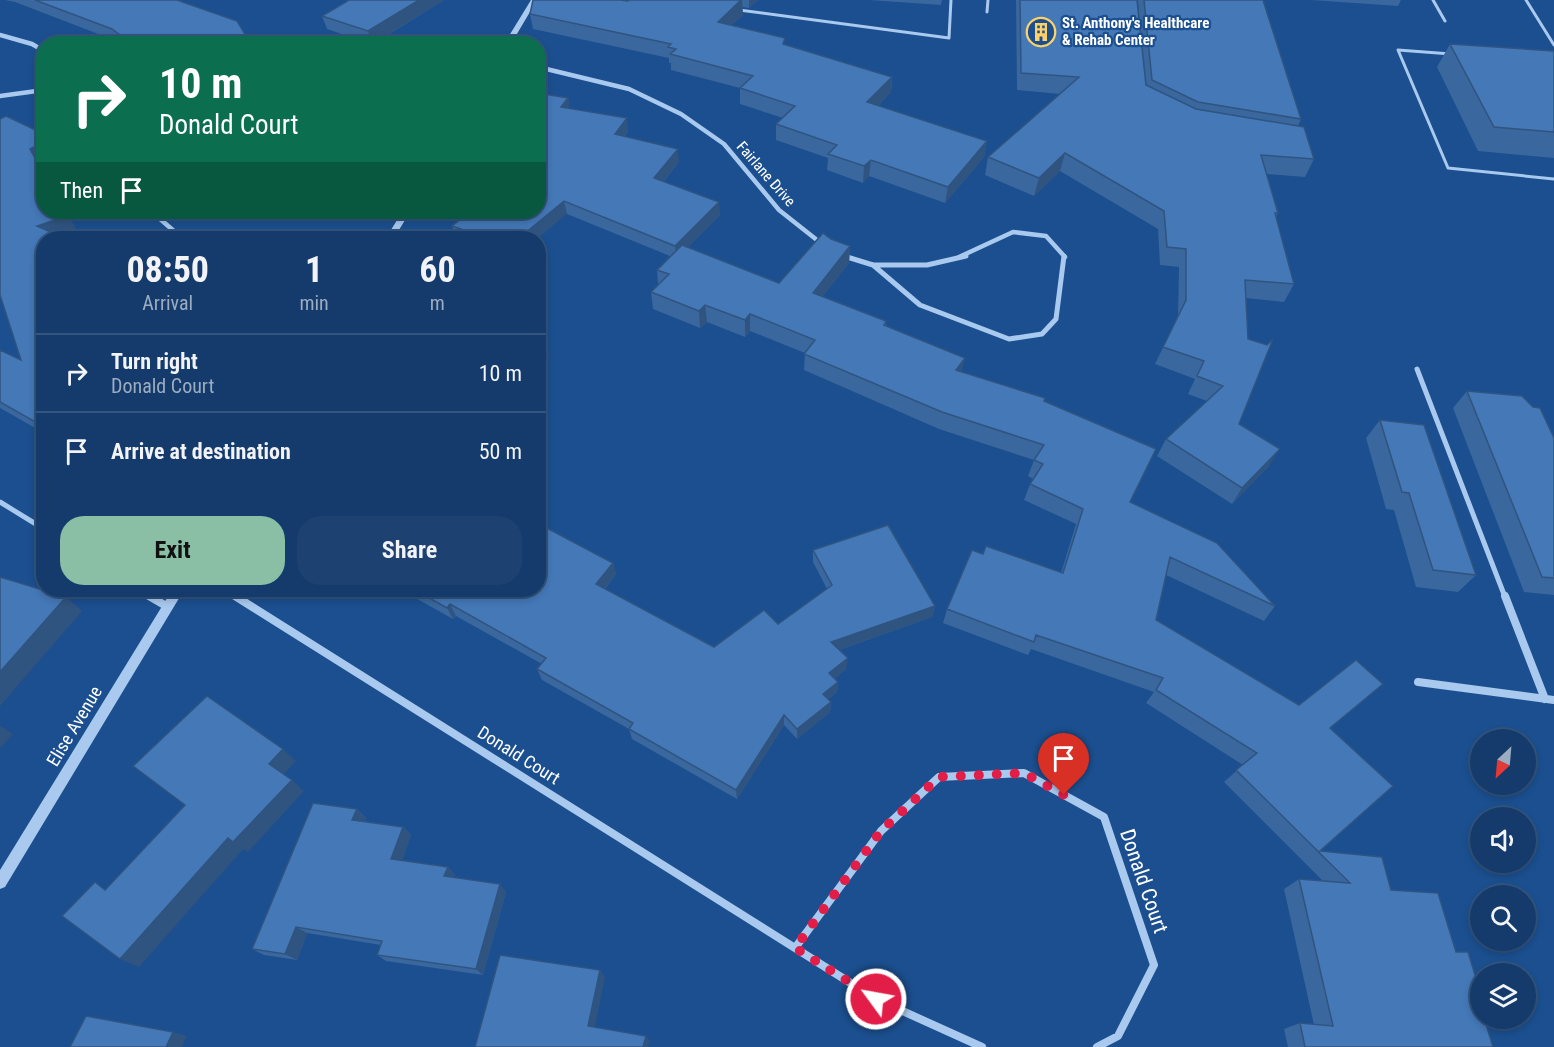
<!DOCTYPE html>
<html lang="en">
<head>
<meta charset="utf-8">
<style>
	:root { --surface:#143b6b; --page:#1d4271; --text:#f1f3f6; --muted:#9dadc1; --line:#33557e; --accent:#8abfa5 }
	body { margin:0; font-family:"Roboto Condensed",sans-serif; background:var(--page); color:var(--text); height:100vh; display:flex; flex-direction:column; font-size:22px; white-space:nowrap }
	* { box-sizing:border-box; margin:0 }
	p { font-size:20px; color:var(--muted) }
	.icon { flex:none; width:33px; height:33px; fill:none; stroke:currentColor; stroke-width:2; stroke-linecap:round; stroke-linejoin:round }
	.map { position:relative; flex:1; overflow:hidden }
	.details { position:absolute; left:36px; top:231px; width:510px; height:366px; display:flex; flex-direction:column; background:var(--surface); border-radius:24px; box-shadow:0 3px 9px #0003,0 0 0 2px var(--line) }
	.details>* { flex:none }
	.banner { position:absolute; left:36px; top:36px; width:510px; height:183px; border-radius:24px; box-shadow:0 3px 9px #0003,0 0 0 2px var(--line); background:#0b6e4f; color:#fff; overflow:hidden }
	.needle { width:39px; rotate:206deg }
	.tools { position:absolute; left:1470px; top:729px; display:grid; gap:12px }
	.tools a { display:grid; place-items:center; width:66px; height:66px; border-radius:50%; background:var(--surface); box-shadow:0 3px 9px #0003,0 0 0 2px var(--line); font-size:30px }
	.pin { position:absolute; display:grid; place-items:center; width:51px; height:51px; color:#fff; margin:-62px -26px; border-radius:50% 50% 50% 0; rotate:-45deg; box-shadow:0 0 6px #0007 }
	.pin .icon { rotate:45deg }
	.me { position:absolute; width:66px; margin:-33px; rotate:302deg; stroke-linejoin:round; filter:drop-shadow(0 0 4px #0008) }
	.turn { display:flex; align-items:center; gap:21px; height:126px; padding:0 24px; font-size:27px }
	.turn .icon { width:78px; height:78px; stroke-width:2.5 }
	.turn b { display:block; font-size:42px; line-height:51px }
	.then { display:flex; align-items:center; height:57px; padding:0 24px; background:#0003; gap:12px; font-size:22px }
	.eta { display:flex; justify-content:space-evenly; align-items:center; height:102px; text-align:center }
	.eta b { font-size:36px; font-weight:700; line-height:42px }
	.cta { display:flex; gap:12px; margin-top:auto; padding:12px 24px }
	.cta a { flex:1; height:69px; border-radius:24px; background:var(--accent); color:#111; font-size:24px; font-weight:700; line-height:69px; text-align:center }
	.cta a+a { background:var(--page); color:var(--text) }
	ul { padding:0; list-style:none }
	li { display:flex; align-items:center; gap:18px; height:78px; padding:0 24px; border-top:2px solid var(--line) }
	li div { flex:1 }
	li b { display:block; font-size:22px }
	li em { font-style:normal }
	.map>svg:first-child { display:block }
	.lines { fill:none; stroke-linecap:round; stroke-linejoin:round }
	.service { stroke:#a9c9ee; stroke-width:3 }
	.minor-far2 { stroke:#a9c9ee; stroke-width:4.5 }
	.minor-far1 { stroke:#a9c9ee; stroke-width:5 }
	.minor { stroke:#a9c9ee; stroke-width:8 }
	.tertiary { fill:#a9c9ee; fill-rule:evenodd }
	.wall { fill:#3a679d }
	.shaded-wall { fill:#305480 }
	.building { fill:#4478b7; stroke:#305480; stroke-width:1.5 }
	.route { stroke:#e11d48; stroke-width:10; stroke-dasharray:0 18 }
	.labels { text-anchor:middle; dominant-baseline:central; stroke-width:4.5; stroke-linejoin:round; paint-order:stroke }
	.far-poi-label { font-size:15px; font-weight:bold; fill:#fff; stroke:#1b4f8f; text-anchor:start }
	.far-street-label { font-size:15px; fill:#fff; stroke:#1b4f8f }
	.street-label { font-size:18px; fill:#fff; stroke:#1b4f8f }
	.near-street-label { font-size:21px; fill:#fff; stroke:#1b4f8f }
</style>
</head>
<body>
<div class="map">
<svg width="1554" height="1047" viewBox="0 0 1554 1047">
	<rect width="100%" height="100%" fill="#1b4f8f"/>
	<g class="lines">
		<path class="service" d="M 1433,0 L 1445,21
			M 1526,0 L 1554,45
			M 739,10 L 949,38 L 951,0
			M 987,12 L 988,0
			M 1451,54 L 1398,50 L 1448,168 L 1554,179"/>
		<path class="minor-far2" d="M 0,35 L 32,44 L 44,51
			M 538,67 L 629,89 L 681,114 L 724,144 L 779,210 L 822,244
			M 0,96 L 44,90
			M 152,212 L 182,238
			M 844,256 L 848,257
			M 959,257 L 1013,232 L 1046,236 L 1065,257"/>
		<path class="minor-far1" d="M 844,256 L 873,265
			M 873,265 L 927,265 L 966,256
			M 873,265 L 920,305 L 1009,339 L 1042,334 L 1056,319 L 1064,256
			M 1417,369 L 1505,597
			M 0,502 L 44,529
			M 140,590 L 152,597
			M 226,590 L 237,597"/>
		<path class="minor" d="M 149,596 L 168,607
			M 235,596 L 876,999 L 982,1047
			M 1505,596 L 1545,699
			M 1418,682 L 1554,700
			M 795,948 L 881,831 L 939,777 L 1024,773 L 1104,817 L 1154,965 L 1118,1036 L 1097,1047"/>
		<path class="tertiary" d="M 531,0 L 537,0 L 511,44 L 504,44 Z
			M 402,212 L 410,212 L 394,238 L 386,238 Z
			M 172,590 L 184,590 L 5,887 L 0,889 L 0,870 Z"/>
	</g>
	<path class="wall" d="M 5,0 L 177,0 L 251,44 L 121,44 L 119,42 L 15,2 Z
		M 349,0 L 444,0 L 373,44 L 370,44 L 327,29 L 322,16 Z
		M 629,0 L 758,0 L 749,8 L 742,7 L 743,15 L 732,25 L 785,44 L 892,77 L 891,92 L 878,106 L 987,141 L 984,157 L 945,203 L 869,176 L 863,183 L 827,170 L 828,158 L 776,140 L 776,124 L 783,118 L 740,104 L 740,88 L 671,70 L 671,63 L 669,63 L 669,58 L 533,29 L 530,14 L 628,1 Z
		M 869,0 L 942,0 L 941,5 Z
		M 1016,0 L 1137,0 L 1141,40 L 1138,0 L 1263,0 L 1301,119 L 1298,126 L 1314,159 L 1305,177 L 1266,174 L 1278,213 L 1276,217 L 1294,284 L 1284,302 L 1246,298 L 1239,424 L 1269,466 L 1232,504 L 1157,456 L 1166,439 L 1207,401 L 1188,394 L 1195,379 L 1155,364 L 1178,316 L 1179,267 L 1160,265 L 1158,229 L 1060,171 L 1034,196 L 985,175 L 988,157 L 1060,94 L 1017,90 Z
		M 1311,0 L 1401,0 L 1398,6 Z
		M 1450,44 L 1554,51 L 1554,158 L 1478,151 L 1437,67 Z
		M 568,98 L 569,108 L 628,131 L 625,136 L 679,162 L 663,182 L 720,215 L 688,247 L 779,283 L 831,239 L 850,246 L 849,263 L 823,296 L 886,321 L 886,325 L 962,372 L 1044,401 L 1130,502 L 1275,606 L 1264,621 L 1166,575 L 1156,620 L 1299,705 L 1368,697 L 1330,728 L 1320,851 L 1391,890 L 1456,952 L 1480,1018 L 1493,1047 L 1288,1047 L 1284,1029 L 1300,1023 L 1314,1025 L 1284,889 L 1299,879 L 1323,881 L 1224,782 L 1243,765 L 1146,703 L 1154,692 L 1031,649 L 1028,655 L 943,623 L 947,609 L 983,554 L 1061,573 L 1076,524 L 1024,500 L 1030,484 L 1033,479 L 1028,476 L 1034,460 L 939,429 L 804,370 L 805,353 L 750,331 L 745,337 L 707,322 L 700,328 L 653,309 L 651,292 L 658,285 L 657,270 L 670,256 L 567,214 L 455,234 L 452,226 L 467,214 L 466,212 L 538,212 Z
		M 6,116 L 44,134 L 44,161 L 40,163 L 44,212 L 66,212 L 77,231 L 60,236 L 44,238 L 44,433 L 0,408 L 0,350 L 21,360 Z
		M 282,212 L 333,212 L 330,216 L 284,215 Z
		M 1467,391 L 1554,438 L 1554,595 L 1524,592 L 1453,408 Z
		M 1380,420 L 1476,575 L 1458,592 L 1416,587 L 1394,510 L 1386,509 L 1366,438 Z
		M 813,550 L 935,606 L 932,617 L 839,650 L 846,669 L 835,678 L 838,682 L 837,692 L 828,699 L 831,702 L 830,712 L 797,739 L 784,725 L 737,799 L 632,739 L 629,729 L 542,680 L 537,669 L 542,664 L 456,616 L 453,619 L 401,590 L 538,590 L 613,563 L 616,574 L 605,589 L 714,647 L 778,624 L 827,589 L 813,562 Z
		M 357,809 L 366,818 L 364,821 L 403,827 L 411,835 L 402,860 L 448,867 L 455,875 L 454,877 L 506,892 L 483,975 L 386,961 L 377,955 L 381,945 L 307,933 L 297,960 L 264,955 L 252,949 Z"/>
	<path class="shaded-wall" d="M 419,0 L 444,0 L 372,44 L 368,31 Z
		M 741,0 L 742,0 L 743,15 L 719,37 L 718,22 Z
		M 749,0 L 758,0 L 749,8 Z
		M 892,77 L 891,92 L 866,118 L 867,102 Z
		M 568,98 L 570,111 L 561,107 Z
		M 627,118 L 628,131 L 617,146 L 615,134 Z
		M 987,141 L 984,157 L 945,203 L 948,187 Z
		M 44,142 L 44,161 L 40,163 L 44,169 L 44,174 L 30,149 Z
		M 678,149 L 679,162 L 655,191 L 654,178 Z
		M 1065,153 L 1060,171 L 1034,196 L 1039,178 Z
		M 871,160 L 869,176 L 863,183 L 864,166 Z
		M 564,201 L 567,214 L 538,238 L 519,238 Z
		M 719,202 L 720,215 L 676,259 L 675,246 Z
		M 64,212 L 66,212 L 77,231 L 53,238 L 37,226 Z
		M 328,212 L 333,212 L 330,216 Z
		M 850,246 L 849,263 L 812,310 L 813,293 Z
		M 705,305 L 707,322 L 700,328 L 699,311 Z
		M 750,314 L 750,331 L 745,337 L 745,320 Z
		M 546,345 L 549,358 L 538,369 L 538,353 Z
		M 965,358 L 961,374 L 956,370 Z
		M 1280,449 L 1269,466 L 1232,504 L 1242,488 Z
		M 613,563 L 616,574 L 599,596 L 596,584 Z
		M 66,597 L 82,611 L 0,706 L 0,672 Z
		M 450,604 L 456,616 L 453,619 L 447,608 Z
		M 935,606 L 932,617 L 830,653 L 831,642 Z
		M 848,658 L 846,669 L 828,684 L 829,673 Z
		M 838,682 L 837,692 L 822,704 L 823,694 Z
		M 831,702 L 830,712 L 797,739 L 797,729 Z
		M 784,715 L 784,725 L 737,799 L 736,790 Z
		M 0,726 L 13,734 L 0,748 Z
		M 283,749 L 296,761 L 282,776 L 269,764 Z
		M 292,780 L 304,791 L 248,852 L 243,849 L 139,967 L 120,959 L 228,838 Z
		M 357,809 L 366,818 L 361,828 L 352,820 Z
		M 403,827 L 411,835 L 400,867 L 391,859 Z
		M 448,867 L 455,875 L 452,883 L 444,876 Z
		M 500,884 L 506,892 L 483,975 L 476,969 Z
		M 296,927 L 307,933 L 297,960 L 285,954 Z
		M 600,970 L 605,977 L 594,1031 L 588,1026 Z
		M 173,1032 L 187,1036 L 182,1047 L 166,1047 Z
		M 646,1036 L 650,1041 L 648,1047 L 643,1047 Z"/>
	<path class="building" d="M 35,0 L 177,0 L 237,21 L 251,44 L 132,44 L 112,29 Z
		M 349,0 L 419,0 L 368,31 L 322,16 Z
		M 533,0 L 620,0 L 628,1 L 629,0 L 741,0 L 718,22 L 785,38 L 783,44 L 892,77 L 867,102 L 987,141 L 948,187 L 871,160 L 864,166 L 828,154 L 837,145 L 776,124 L 795,106 L 740,88 L 753,76 L 670,54 L 676,49 L 668,47 L 671,44 L 530,14 Z
		M 1020,0 L 1137,0 L 1146,85 L 1196,109 L 1304,127 L 1314,159 L 1261,155 L 1278,213 L 1275,213 L 1294,284 L 1245,280 L 1248,339 L 1267,345 L 1273,339 L 1239,424 L 1280,449 L 1242,488 L 1166,439 L 1223,386 L 1197,376 L 1204,361 L 1163,347 L 1186,300 L 1186,249 L 1167,247 L 1164,211 L 1065,153 L 1039,178 L 988,157 L 1079,77 L 1021,73 Z
		M 1144,0 L 1263,0 L 1301,119 L 1198,102 L 1152,80 Z
		M 1450,44 L 1554,51 L 1554,132 L 1494,127 Z
		M 538,93 L 568,98 L 561,107 L 627,118 L 615,134 L 678,149 L 654,178 L 719,202 L 675,246 L 564,201 L 519,238 L 449,238 L 461,229 L 452,226 L 470,212 L 538,212 Z
		M 6,116 L 44,134 L 44,142 L 30,149 L 44,174 L 44,212 L 64,212 L 67,216 L 37,226 L 65,238 L 44,238 L 44,427 L 0,402 L 0,350 L 21,360 L 0,295 L 0,119 Z
		M 823,233 L 831,239 L 850,246 L 813,293 L 886,321 L 884,325 L 965,358 L 956,370 L 1045,398 L 1044,401 L 1156,449 L 1130,502 L 1217,543 L 1275,606 L 1170,557 L 1156,620 L 1299,705 L 1356,660 L 1383,684 L 1330,728 L 1393,786 L 1320,851 L 1382,857 L 1391,890 L 1438,893 L 1456,952 L 1468,952 L 1480,991 L 1480,1018 L 1484,1018 L 1493,1047 L 1305,1047 L 1300,1023 L 1333,1026 L 1299,879 L 1350,883 L 1236,770 L 1257,753 L 1156,690 L 1163,678 L 1036,635 L 1034,642 L 947,609 L 972,550 L 983,554 L 986,546 L 1063,573 L 1083,509 L 1030,484 L 1043,464 L 1034,460 L 1044,445 L 942,412 L 804,354 L 815,340 L 750,314 L 745,320 L 705,305 L 699,311 L 651,292 L 669,274 L 657,270 L 682,245 L 779,283 Z
		M 538,342 L 546,345 L 538,353 Z
		M 1467,391 L 1522,396 L 1533,407 L 1540,408 L 1554,438 L 1554,578 L 1542,577 Z
		M 1380,420 L 1424,425 L 1476,575 L 1433,570 L 1409,493 L 1402,492 Z
		M 888,525 L 935,606 L 831,642 L 848,658 L 829,673 L 838,682 L 823,694 L 831,702 L 797,729 L 784,715 L 736,790 L 629,729 L 633,723 L 537,669 L 546,658 L 450,604 L 447,608 L 415,590 L 538,590 L 538,531 L 543,526 L 613,563 L 596,584 L 714,647 L 764,610 L 778,624 L 832,585 L 813,550 Z
		M 0,577 L 66,597 L 0,672 Z
		M 207,696 L 283,749 L 269,764 L 292,780 L 233,842 L 228,838 L 120,959 L 62,916 L 95,882 L 105,890 L 185,805 L 133,766 Z
		M 313,803 L 357,809 L 352,820 L 403,827 L 391,859 L 448,867 L 444,876 L 500,884 L 476,969 L 377,955 L 382,941 L 296,927 L 285,954 L 252,949 Z
		M 500,955 L 600,970 L 588,1026 L 646,1036 L 643,1047 L 475,1047 Z
		M 86,1016 L 173,1032 L 166,1047 L 70,1047 Z"/>
	<g class="lines">
		<path class="route" d="M 876,999 L 795,948 L 881,831 L 939,777 L 1024,773 L 1064,795"/>
	</g>
	<defs>
		<g id="building-ring" transform="scale(1.5)"><circle r="9.5" fill="#1b4f8f" stroke="#ffd166" stroke-width="1.5"/><path d="M-4-6H4V6H1V3H-1V6H-4ZM-2.5-4.3h1.7v1.8h-1.7ZM.8-4.3h1.7v1.8H.8ZM-2.5-1h1.7V.8h-1.7ZM.8-1h1.7V.8H.8Z" fill="#ffd166"/></g>
	</defs>
	<g fill-rule="evenodd">
		<use href="#building-ring" x="1041" y="32"/>
	</g>
	<g class="labels">
		<g class="far-poi-label">
			<text x="1062" y="23">St. Anthony's Healthcare<tspan x="1062" dy="17">&amp; Rehab Center</tspan></text>
		</g>
		<g class="far-street-label">
			<text transform="translate(766 174) rotate(49)">Fairlane Drive</text>
		</g>
		<g class="street-label">
			<text transform="translate(74 726) rotate(-59)">Elise Avenue</text>
			<text transform="translate(519 755) rotate(32)">Donald Court</text>
		</g>
		<g class="near-street-label">
			<text transform="translate(1144 881) rotate(71)">Donald Court</text>
		</g>
	</g>
</svg>
<div class="tools">
<a><svg class="needle" viewBox="-14 -14 28 28"><path d="M0-13l5 13h-10z" fill="#e53935"/><path d="M0 13l5-13h-10z" fill="#9dadc1"/></svg></a>
<a><svg class="icon" aria-label="sound" viewBox="0 0 24 24"><path d="M4 9h4l5-4v14l-5-4H4zM17 9q2 3 0 6"/></svg></a>
<a><svg class="icon" aria-label="search" viewBox="0 0 24 24"><circle cx="10" cy="10" r="6"/><path d="M15 15l6 6"/></svg></a>
<a><svg class="icon" aria-label="layers" viewBox="0 0 24 24"><path d="M12 4l9 5-9 5-9-5zM3 14l9 5 9-5"/></svg></a>
</div>
<div class="pin" style="left:1064px;top:795px;background:#d93025"><svg class="icon" aria-label="arrive" viewBox="0 0 24 24"><path d="M6 21V4h12l-3 4 3 4H6"/></svg></div>
<svg class="me" style="left:876px;top:999px" viewBox="-20 -20 40 40"><circle r="17" fill="#e11d48" stroke="#fff" stroke-width="3"/><path d="M0-11L8 9 0 5-8 9z" fill="#fff"/></svg>
<div class="banner">
<div class="turn"><svg class="icon" aria-label="right" viewBox="0 0 24 24"><path d="M7 20v-9h11M14 6l5 5-5 5"/></svg><div><b>10 m</b>Donald Court</div></div>
<div class="then">Then<svg class="icon" aria-label="arrive" viewBox="0 0 24 24"><path d="M6 21V4h12l-3 4 3 4H6"/></svg></div>
</div>
<section class="details">
<div class="eta">
<div><b>08:50</b><p>Arrival</p></div>
<div><b>1</b><p>min</p></div>
<div><b>60</b><p>m</p></div>
</div>
<ul>
<li><svg class="icon" aria-label="right" viewBox="0 0 24 24"><path d="M7 20v-9h11M14 6l5 5-5 5"/></svg><div><b>Turn right</b><p>Donald Court</p></div><em>10 m</em></li>
<li><svg class="icon" aria-label="arrive" viewBox="0 0 24 24"><path d="M6 21V4h12l-3 4 3 4H6"/></svg><div><b>Arrive at destination</b></div><em>50 m</em></li>
</ul>
<div class="cta"><a>Exit</a><a>Share</a></div>
</section>
</div>
</body>
</html>
